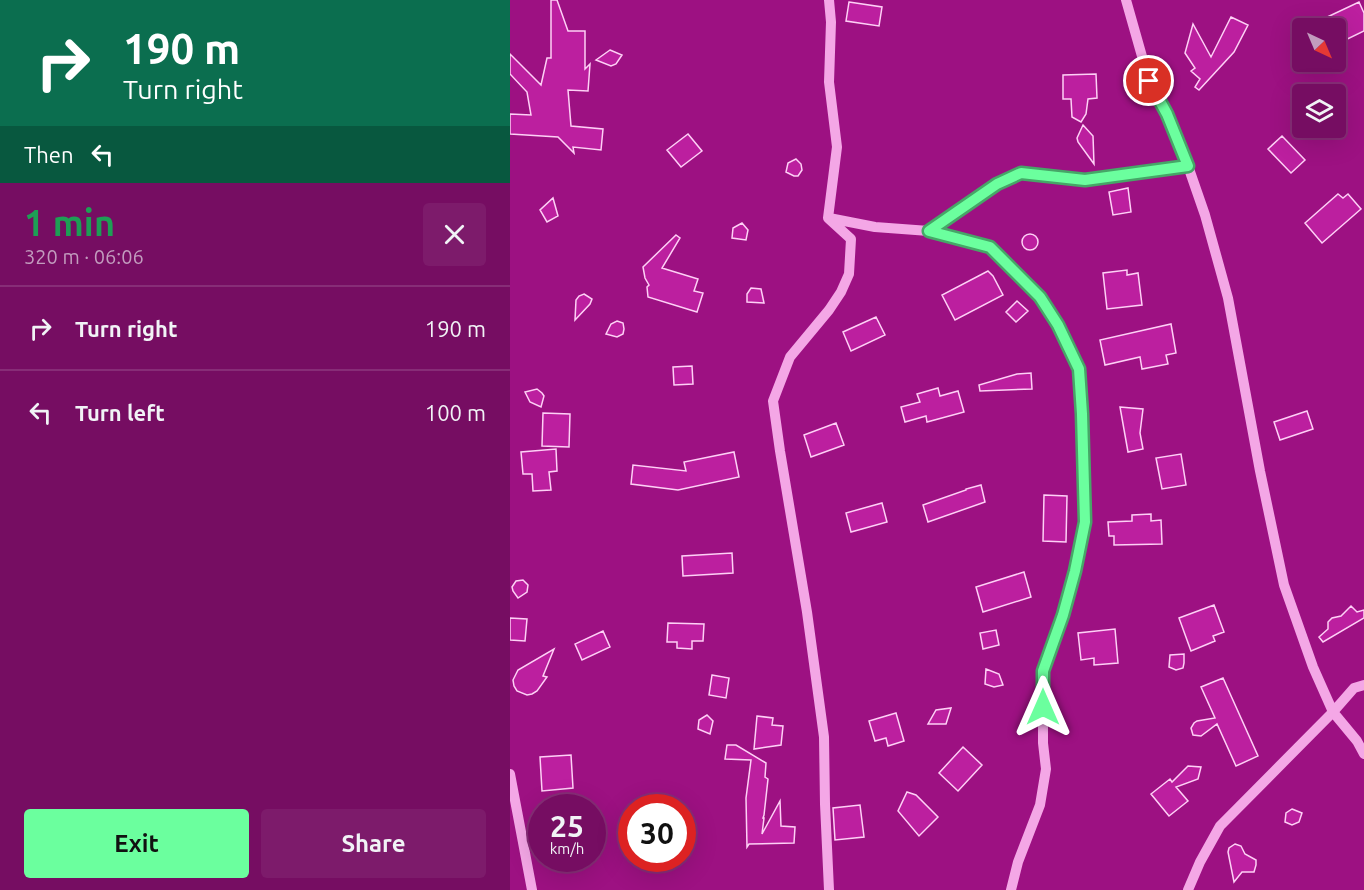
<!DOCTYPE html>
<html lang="en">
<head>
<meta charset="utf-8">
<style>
	:root { --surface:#760d62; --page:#7d1b6b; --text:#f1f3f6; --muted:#c29cbe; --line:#872d77; --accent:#6bff9e }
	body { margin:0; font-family:Ubuntu,sans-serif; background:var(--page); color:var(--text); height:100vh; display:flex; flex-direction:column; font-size:22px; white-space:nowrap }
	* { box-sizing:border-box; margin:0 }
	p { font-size:20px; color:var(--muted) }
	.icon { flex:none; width:33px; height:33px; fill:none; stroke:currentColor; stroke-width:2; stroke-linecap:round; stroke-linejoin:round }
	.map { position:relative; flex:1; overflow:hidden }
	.drawer { display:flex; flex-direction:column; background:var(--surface); width:510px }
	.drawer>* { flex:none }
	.banner { background:#0b6e4f; color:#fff; overflow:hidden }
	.needle { width:39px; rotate:136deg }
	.buttons { position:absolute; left:782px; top:18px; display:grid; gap:12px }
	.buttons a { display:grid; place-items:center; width:54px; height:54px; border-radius:6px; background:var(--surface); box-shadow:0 6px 24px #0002,0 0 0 2px var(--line); font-size:30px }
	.speed { position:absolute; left:18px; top:794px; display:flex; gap:12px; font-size:30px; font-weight:700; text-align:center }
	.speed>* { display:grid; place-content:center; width:78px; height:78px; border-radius:50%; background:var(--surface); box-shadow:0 6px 24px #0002,0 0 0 2px var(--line); line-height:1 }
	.speed small { font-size:15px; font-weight:400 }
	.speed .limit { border:9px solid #d22; background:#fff; color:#111 }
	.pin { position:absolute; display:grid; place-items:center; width:51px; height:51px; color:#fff; margin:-26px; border:3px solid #fff; border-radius:50%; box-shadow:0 2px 6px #0007 }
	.me { position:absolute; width:66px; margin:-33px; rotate:0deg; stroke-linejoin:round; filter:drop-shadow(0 0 4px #0008) }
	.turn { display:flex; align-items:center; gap:21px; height:126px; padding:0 24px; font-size:27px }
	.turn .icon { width:78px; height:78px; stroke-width:2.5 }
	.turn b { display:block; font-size:42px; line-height:51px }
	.then { display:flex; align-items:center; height:57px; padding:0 24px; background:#0003; gap:12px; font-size:22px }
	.round { display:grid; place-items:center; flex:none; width:63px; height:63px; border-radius:6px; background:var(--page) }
	.headline { display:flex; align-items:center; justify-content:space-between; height:102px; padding:0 24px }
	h1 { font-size:36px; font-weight:700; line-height:45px; color:#1e9e55 }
	.button { display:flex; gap:12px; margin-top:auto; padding:12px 24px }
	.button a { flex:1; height:69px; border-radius:6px; background:var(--accent); color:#111; font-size:24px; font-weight:700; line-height:69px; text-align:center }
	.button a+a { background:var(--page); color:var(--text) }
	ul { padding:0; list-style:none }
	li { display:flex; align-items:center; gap:18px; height:84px; padding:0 24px; border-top:2px solid var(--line) }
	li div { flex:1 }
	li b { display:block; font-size:22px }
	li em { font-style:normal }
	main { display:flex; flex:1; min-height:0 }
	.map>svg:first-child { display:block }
	.building { fill:#bc1f9f; stroke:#fed0f6; stroke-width:1.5 }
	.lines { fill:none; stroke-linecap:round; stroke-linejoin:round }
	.minor { stroke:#f4a7e6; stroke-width:10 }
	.route-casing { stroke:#46a667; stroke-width:15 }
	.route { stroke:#6bff9e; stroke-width:10 }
</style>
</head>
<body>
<main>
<section class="drawer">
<div class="banner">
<div class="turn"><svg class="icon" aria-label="right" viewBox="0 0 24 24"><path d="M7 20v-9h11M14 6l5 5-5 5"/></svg><div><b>190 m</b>Turn right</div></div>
<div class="then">Then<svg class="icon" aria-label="left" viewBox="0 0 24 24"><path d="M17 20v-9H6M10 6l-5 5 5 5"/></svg></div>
</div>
<div class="headline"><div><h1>1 min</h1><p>320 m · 06:06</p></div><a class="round"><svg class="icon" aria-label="close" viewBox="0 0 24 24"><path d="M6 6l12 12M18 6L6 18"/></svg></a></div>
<ul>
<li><svg class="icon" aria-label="right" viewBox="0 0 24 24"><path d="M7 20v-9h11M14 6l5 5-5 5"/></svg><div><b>Turn right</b></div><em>190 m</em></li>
<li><svg class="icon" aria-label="left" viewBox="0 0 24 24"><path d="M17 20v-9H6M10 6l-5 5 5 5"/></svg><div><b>Turn left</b></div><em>100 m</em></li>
</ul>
<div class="button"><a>Exit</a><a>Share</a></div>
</section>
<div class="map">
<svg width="854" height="890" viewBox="0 0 854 890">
	<rect width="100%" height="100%" fill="#9d1182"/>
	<path class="building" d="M 41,0 L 47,0 L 58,31 L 75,31 L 75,69 L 80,64 L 78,91 L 58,90 L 61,126 L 93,129 L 91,150 L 63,147 L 64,153 L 48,137 L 0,134 L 0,114 L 21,115 L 17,92 L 0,74 L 0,54 L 31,85 L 37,58 L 41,58 Z
		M 339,2 L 372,7 L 369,26 L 336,21 Z
		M 849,2 L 854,13 L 854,31 L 825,45 L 825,28 L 794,28 Z
		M 721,17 L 738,25 L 724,52 L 689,90 L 685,87 L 690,79 L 681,71 L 685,68 L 675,53 L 683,24 L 701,57 Z
		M 100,50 L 112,55 L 106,64 L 101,66 L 86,60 Z
		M 586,74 L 587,98 L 578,99 L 576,114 L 571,122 L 562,117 L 561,99 L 553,99 L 553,75 Z
		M 573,125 L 583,136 L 584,164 L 568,142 L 567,138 Z
		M 178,134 L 192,151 L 171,167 L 157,150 Z
		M 772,136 L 795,160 L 781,173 L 758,149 Z
		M 286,159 L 291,164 L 292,170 L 288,176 L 284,176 L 276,172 L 278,163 Z
		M 618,188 L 621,212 L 603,215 L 599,192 Z
		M 828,194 L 833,198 L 838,194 L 851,209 L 812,243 L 795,223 Z
		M 43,198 L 48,216 L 37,222 L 30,210 Z
		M 232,223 L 238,230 L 236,240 L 222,238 L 223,228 Z
		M512 242a8 8 0 1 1 16 0a8 8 0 1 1-16 0Z
		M 166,235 L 170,238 L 152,268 L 188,279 L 184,291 L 193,293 L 187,312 L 138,297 L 137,287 L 139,285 L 135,278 L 133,267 Z
		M 617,270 L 617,275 L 628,273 L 632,305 L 597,309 L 593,273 Z
		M 478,271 L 483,276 L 493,295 L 445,320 L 432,295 Z
		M 241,288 L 251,289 L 254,303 L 237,302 L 237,294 Z
		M 74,294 L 82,299 L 80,304 L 65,320 L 66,300 L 69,296 Z
		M 507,301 L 518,311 L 506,322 L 496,312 Z
		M 366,317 L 375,335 L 341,351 L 333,332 Z
		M 107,321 L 113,323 L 114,329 L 113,334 L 107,337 L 96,334 L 101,324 Z
		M 661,324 L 666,353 L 656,355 L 658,364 L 632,369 L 630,357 L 595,365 L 590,340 Z
		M 182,366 L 183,384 L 164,385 L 163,367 Z
		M 521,373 L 522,389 L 470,391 L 469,385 L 507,374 Z
		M 428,388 L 430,396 L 448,391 L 454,412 L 417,422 L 416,416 L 395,422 L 391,407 L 410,402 L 407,394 Z
		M 27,389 L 32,393 L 34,396 L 31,407 L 20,402 L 15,392 Z
		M 610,407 L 633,409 L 630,433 L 633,449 L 618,452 Z
		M 797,411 L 803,429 L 770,440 L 764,422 Z
		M 33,413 L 60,414 L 59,447 L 32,446 Z
		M 326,423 L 334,445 L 301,457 L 294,435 Z
		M 46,449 L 47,471 L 39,472 L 41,490 L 23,491 L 22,474 L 13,474 L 11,452 Z
		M 224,452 L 229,477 L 168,490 L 121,484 L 123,465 L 176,471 L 174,462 Z
		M 671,454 L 676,485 L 652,489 L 646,458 Z
		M 471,485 L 475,502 L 418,522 L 413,505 L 456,490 L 456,489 Z
		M 534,495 L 557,496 L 556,542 L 533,541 Z
		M 372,503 L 377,522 L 341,532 L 336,513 Z
		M 641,514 L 641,521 L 651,520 L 652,544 L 604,545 L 604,536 L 599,536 L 598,522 L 622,521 L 622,515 Z
		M 222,553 L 223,573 L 173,576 L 172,556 Z
		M 514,572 L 521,597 L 473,612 L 466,587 Z
		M 13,580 L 18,585 L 17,592 L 8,598 L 3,591 L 2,587 L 6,581 Z
		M 704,605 L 714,632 L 703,636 L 705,641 L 681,651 L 669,618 Z
		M 841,606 L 847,612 L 854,610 L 854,618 L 813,642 L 809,637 L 818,629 L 818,622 L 822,618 L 831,616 Z
		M 0,618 L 17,619 L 15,641 L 0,640 Z
		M 158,623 L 194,624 L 193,641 L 182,641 L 182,649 L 167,648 L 167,642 L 157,642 Z
		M 605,629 L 608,663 L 584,665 L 584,658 L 571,660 L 568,633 Z
		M 486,630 L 489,645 L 473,649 L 470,633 Z
		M 93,631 L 100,647 L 72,660 L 65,644 Z
		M 44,649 L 33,676 L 37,677 L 27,691 L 22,694 L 17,695 L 7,691 L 4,686 L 3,680 L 8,670 Z
		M 674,654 L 674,663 L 673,668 L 666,670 L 659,667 L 660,655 Z
		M 476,669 L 489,674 L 493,685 L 484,687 L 475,684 Z
		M 202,675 L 219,678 L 216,698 L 199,695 Z
		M 713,678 L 748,756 L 726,766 L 707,724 L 691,736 L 683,735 L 681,728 L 684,723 L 687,721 L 705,718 L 691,687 Z
		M 441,708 L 436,724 L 418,724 L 426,710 Z
		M 386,713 L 394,741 L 378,746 L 376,738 L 365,741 L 359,721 Z
		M 197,715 L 203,721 L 200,734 L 188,729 L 189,720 Z
		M 247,716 L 263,718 L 262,725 L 273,726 L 271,745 L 244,749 Z
		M 217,745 L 226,745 L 256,763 L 255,777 L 258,779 L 254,815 L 253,818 L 254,818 L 252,834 L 270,801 L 271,826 L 285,827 L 284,843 L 239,844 L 237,847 L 236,798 L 241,760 L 215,759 Z
		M 453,747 L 472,765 L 448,791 L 429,773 Z
		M 61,755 L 63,788 L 32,791 L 30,757 Z
		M 678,766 L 691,767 L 688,779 L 666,787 L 678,801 L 659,816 L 641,794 L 660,779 L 662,782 Z
		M 397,792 L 406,795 L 428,817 L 409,836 L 388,811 Z
		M 350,805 L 354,837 L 325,840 L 323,808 Z
		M 782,809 L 792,813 L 789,822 L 782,825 L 775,822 L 776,813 Z
		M 725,844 L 731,846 L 735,854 L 746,860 L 746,865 L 744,872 L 732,872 L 724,882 L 718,852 L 719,848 Z"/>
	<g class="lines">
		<path class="minor" d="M 319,0 L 321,22 L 319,82 L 327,147 L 318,218 L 341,239 L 339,274 L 331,292 L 319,310 L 280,357 L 263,401 L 270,451 L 297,612 L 314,737 L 315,804 L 319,890
			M 616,0 L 639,81 L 657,114 L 678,166 L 695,215 L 718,298 L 750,471 L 774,585 L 803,667 L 823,712 L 847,741 L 854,754
			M 319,218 L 365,227 L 419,231 L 480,247 L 529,297 L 548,325 L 569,369 L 572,414 L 575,522 L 565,571 L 553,615 L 533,671 L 533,743 L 536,769 L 530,805 L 508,862 L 501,890
			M 419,231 L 487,184 L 511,173 L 575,180 L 678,166
			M 0,774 L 22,890
			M 678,890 L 690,862 L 710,826 L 823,712 L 844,688 L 854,685"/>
	</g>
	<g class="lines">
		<g class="route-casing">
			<path id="route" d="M 533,707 L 533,671 L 553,615 L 565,571 L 575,522 L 572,414 L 569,369 L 548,325 L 530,297 L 480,247 L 419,231 L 487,184 L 511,173 L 575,180 L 678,166 L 657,114 L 639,81"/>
		</g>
		<use href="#route" class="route"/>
	</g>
</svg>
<div class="buttons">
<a><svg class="needle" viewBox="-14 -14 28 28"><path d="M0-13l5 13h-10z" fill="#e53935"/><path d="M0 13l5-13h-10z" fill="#c29cbe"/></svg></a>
<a><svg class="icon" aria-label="layers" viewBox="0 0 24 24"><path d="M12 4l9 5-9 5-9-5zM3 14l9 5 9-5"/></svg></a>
</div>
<div class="speed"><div>25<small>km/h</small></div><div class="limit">30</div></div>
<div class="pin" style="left:639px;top:81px;background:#d93025"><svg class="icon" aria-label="arrive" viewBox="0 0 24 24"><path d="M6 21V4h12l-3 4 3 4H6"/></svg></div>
<svg class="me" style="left:533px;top:707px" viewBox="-20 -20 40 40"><path d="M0-17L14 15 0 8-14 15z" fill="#6bff9e" stroke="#fff" stroke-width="4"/></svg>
</div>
</main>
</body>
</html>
